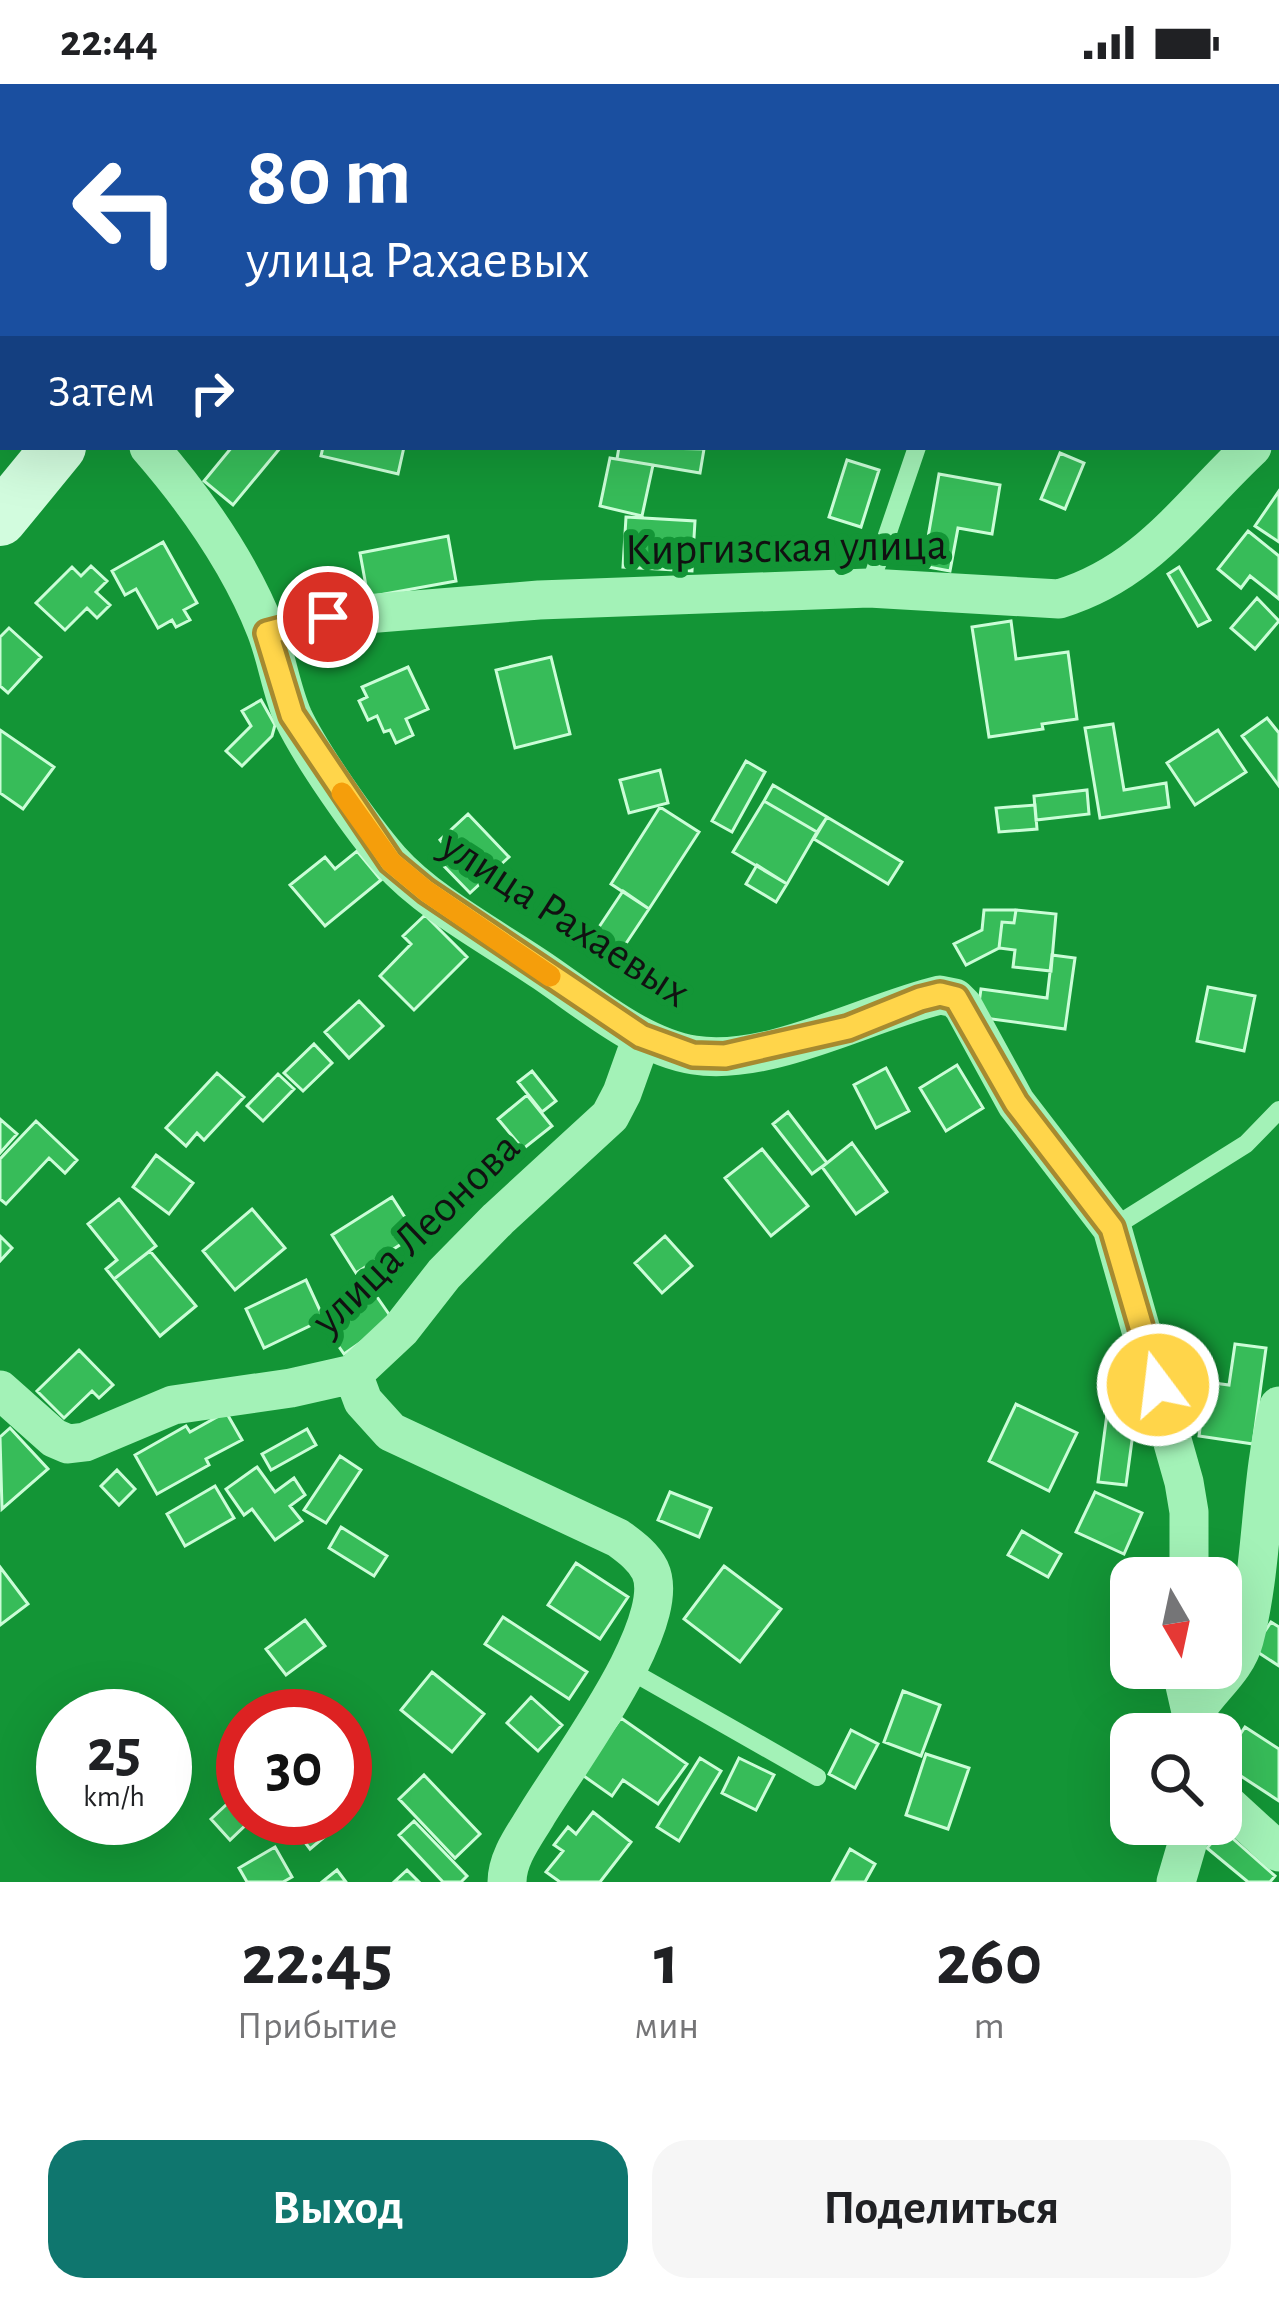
<!DOCTYPE html>
<html lang="ru">
<head>
<meta charset="utf-8">
<style>
	:root { --surface:#fff; --page:#f6f6f6; --text:#202124; --muted:#757577; --accent:#0f766e }
	body { margin:0; font-family:"Alegreya Sans",sans-serif; background:var(--page); color:var(--text); height:100vh; display:flex; flex-direction:column; font-size:45px; white-space:nowrap }
	* { box-sizing:border-box; margin:0 }
	p { font-size:39px; color:var(--muted) }
	.icon { flex:none; width:66px; height:66px; fill:none; stroke:currentColor; stroke-width:2; stroke-linecap:round; stroke-linejoin:round }
	.map { position:relative; height:1798px; overflow:hidden }
	.side { display:flex; flex-direction:column; background:var(--surface); flex:1 }
	.side>* { flex:none }
	.top-card { position:absolute; left:0px; top:0px; width:1281px; height:366px; box-shadow:0 12px 48px #0002; background:#1a4fa0; color:#fff; overflow:hidden }
	.needle { width:78px; rotate:171deg }
	.controls { position:absolute; left:1110px; top:1473px; display:grid; gap:24px }
	.controls a { display:grid; place-items:center; width:132px; height:132px; border-radius:24px; background:var(--surface); box-shadow:0 12px 48px #0002; font-size:60px }
	.speed { position:absolute; left:36px; top:1605px; display:flex; gap:24px; font-size:60px; font-weight:700; text-align:center }
	.speed>* { display:grid; place-content:center; width:156px; height:156px; border-radius:50%; background:var(--surface); box-shadow:0 12px 48px #0002; line-height:1 }
	.speed small { font-size:30px; font-weight:400 }
	.speed .limit { border:18px solid #d22; background:#fff; color:#111 }
	.pin { position:absolute; display:grid; place-items:center; width:102px; height:102px; color:#fff; margin:-51px; border:6px solid #fff; border-radius:50%; box-shadow:0 3px 12px #0007 }
	.me { position:absolute; width:132px; margin:-66px; rotate:345deg; stroke-linejoin:round; filter:drop-shadow(0 0 9px #0008) }
	.turn { display:flex; align-items:center; gap:42px; height:252px; padding:0 48px; font-size:54px }
	.turn .icon { width:156px; height:156px; stroke-width:2.5 }
	.turn b { display:block; font-size:84px; line-height:102px }
	.then { display:flex; align-items:center; height:114px; padding:0 48px; background:#0003; gap:24px; font-size:45px }
	.eta { display:flex; justify-content:space-evenly; align-items:center; height:204px; text-align:center }
	.eta b { font-size:72px; font-weight:600; line-height:84px }
	.cta { display:flex; gap:24px; margin-top:auto; padding:24px 48px }
	.cta a { flex:1; height:138px; border-radius:36px; background:var(--accent); color:#fff; font-size:48px; font-weight:600; line-height:138px; text-align:center }
	.cta a+a { background:var(--page); color:var(--text) }
	.status { display:flex; justify-content:space-between; align-items:center; height:84px; padding:0 60px; background:var(--surface); direction:ltr }
	.status svg { height:33px; fill:currentColor }
	.map>svg:first-child { display:block }
	.building { fill:#37bc59; stroke:#cbfdd7; stroke-width:3 }
	.lines { fill:none; stroke-linecap:round; stroke-linejoin:round }
	.lane { stroke:#a3f2b7; stroke-width:18 }
	.street { stroke:#a3f2b7; stroke-width:39 }
	.secondary { stroke:#d2fcde; stroke-width:54 }
	.route-casing { stroke:#a68a30; stroke-width:30 }
	.route { stroke:#ffd54a; stroke-width:21 }
	.slow { stroke:#f59e0b; stroke-width:21 }
	.labels { text-anchor:middle; dominant-baseline:central; stroke-width:12; stroke-linejoin:round; paint-order:stroke }
	.street-label { font-size:45px; fill:#111; stroke:#139536 }
</style>
</head>
<body>
<div class="status"><b>22:44</b><svg viewBox="0 0 49 12"><path d="M0 12V9h3v3zM5 12V6h3v6zM10 12V3h3v9zM15 12V0h3v12zM26 1h20v11H26zM47 4h2v5h-2z"/></svg></div>
<div class="map">
<svg width="1279" height="1798" viewBox="0 0 1279 1798">
	<rect width="100%" height="100%" fill="#139536"/>
	<path class="building" d="M 0,52 L 3,53 L 3,109 L 0,108 Z
		M 232,363 L 281,363 L 233,421 L 204,397 Z
		M 323,363 L 404,363 L 398,390 L 321,372 Z
		M 619,363 L 704,365 L 700,389 L 617,375 Z
		M 1060,369 L 1084,379 L 1065,425 L 1041,415 Z
		M 610,374 L 653,381 L 642,432 L 600,422 Z
		M 847,376 L 879,386 L 861,443 L 829,433 Z
		M 939,390 L 1000,401 L 992,450 L 958,444 L 950,487 L 923,482 Z
		M 1279,407 L 1279,458 L 1255,442 Z
		M 626,433 L 695,437 L 692,487 L 623,483 Z
		M 1248,447 L 1279,472 L 1279,515 L 1250,492 L 1241,504 L 1218,485 Z
		M 448,452 L 456,497 L 368,513 L 360,469 Z
		M 163,458 L 197,519 L 184,526 L 190,536 L 176,543 L 172,536 L 158,544 L 136,505 L 125,511 L 112,487 Z
		M 91,482 L 107,497 L 96,508 L 110,521 L 97,534 L 87,524 L 65,546 L 36,519 L 72,483 L 81,492 Z
		M 1179,483 L 1210,536 L 1198,542 L 1168,490 Z
		M 1257,514 L 1279,537 L 1255,565 L 1231,544 Z
		M 1011,537 L 1016,575 L 1068,568 L 1077,635 L 1042,640 L 1043,645 L 989,653 L 972,543 Z
		M 9,544 L 41,573 L 8,609 L 0,602 L 0,553 Z
		M 551,573 L 570,650 L 515,664 L 496,586 Z
		M 408,583 L 428,625 L 406,635 L 413,651 L 396,659 L 390,646 L 384,648 L 377,632 L 368,636 L 359,617 L 367,613 L 362,603 Z
		M 261,616 L 275,641 L 272,652 L 242,682 L 226,667 L 251,642 L 242,627 Z
		M 1267,634 L 1279,649 L 1279,702 L 1242,652 Z
		M 1113,640 L 1124,706 L 1166,699 L 1169,723 L 1100,734 L 1085,644 Z
		M 0,646 L 54,683 L 23,725 L 0,709 Z
		M 1218,646 L 1246,688 L 1195,721 L 1167,679 Z
		M 746,677 L 765,688 L 732,748 L 712,737 Z
		M 660,686 L 668,719 L 629,729 L 620,696 Z
		M 773,701 L 827,733 L 817,748 L 764,717 Z
		M 1087,706 L 1089,730 L 1036,736 L 1034,712 Z
		M 764,717 L 817,748 L 787,800 L 733,768 Z
		M 1035,721 L 1037,745 L 999,748 L 996,724 Z
		M 660,723 L 699,748 L 649,825 L 611,800 Z
		M 468,730 L 509,773 L 470,809 L 438,776 L 448,766 L 440,756 Z
		M 827,733 L 902,778 L 888,800 L 814,755 Z
		M 357,767 L 381,796 L 325,842 L 290,801 L 325,773 L 335,785 Z
		M 757,781 L 787,800 L 776,818 L 746,800 Z
		M 623,807 L 649,825 L 621,867 L 595,849 Z
		M 984,826 L 1016,826 L 1014,839 L 1002,838 L 999,864 L 966,881 L 954,860 L 982,846 Z
		M 1016,826 L 1056,830 L 1051,887 L 1013,883 L 1015,866 L 999,864 L 1002,838 L 1014,839 Z
		M 425,831 L 467,873 L 414,926 L 380,892 L 411,860 L 403,852 Z
		M 1052,871 L 1075,874 L 1065,945 L 977,933 L 981,905 L 1047,914 Z
		M 1208,903 L 1255,912 L 1244,967 L 1197,957 Z
		M 359,917 L 383,942 L 349,974 L 325,948 Z
		M 314,960 L 332,979 L 303,1007 L 284,989 Z
		M 957,981 L 983,1024 L 946,1047 L 920,1004 Z
		M 886,984 L 909,1027 L 876,1044 L 854,1001 Z
		M 532,987 L 556,1017 L 542,1028 L 518,998 Z
		M 217,989 L 244,1013 L 204,1056 L 197,1049 L 186,1062 L 166,1044 Z
		M 278,990 L 294,1005 L 263,1037 L 247,1022 Z
		M 527,1011 L 552,1042 L 523,1065 L 498,1035 Z
		M 788,1028 L 827,1079 L 812,1090 L 773,1040 Z
		M 0,1035 L 17,1050 L 0,1069 Z
		M 36,1037 L 77,1076 L 65,1089 L 49,1074 L 6,1120 L 0,1115 L 0,1075 Z
		M 852,1059 L 887,1108 L 856,1130 L 822,1083 Z
		M 762,1065 L 808,1122 L 771,1152 L 725,1094 Z
		M 156,1071 L 193,1099 L 169,1130 L 133,1103 Z
		M 392,1113 L 408,1138 L 398,1145 L 406,1157 L 356,1189 L 332,1151 Z
		M 119,1115 L 156,1162 L 114,1195 L 106,1185 L 117,1176 L 88,1140 Z
		M 252,1125 L 285,1164 L 235,1206 L 203,1167 Z
		M 0,1152 L 12,1164 L 0,1177 Z
		M 665,1152 L 692,1182 L 662,1209 L 635,1179 Z
		M 150,1167 L 196,1222 L 160,1252 L 114,1195 Z
		M 306,1196 L 324,1235 L 264,1264 L 246,1225 Z
		M 375,1210 L 393,1236 L 344,1270 L 326,1244 Z
		M 1235,1260 L 1266,1264 L 1253,1360 L 1199,1352 L 1206,1298 L 1229,1301 Z
		M 79,1266 L 113,1301 L 99,1314 L 92,1307 L 64,1334 L 37,1307 Z
		M 1016,1320 L 1077,1349 L 1049,1407 L 989,1377 Z
		M 226,1328 L 242,1356 L 206,1375 L 209,1381 L 157,1410 L 135,1371 L 186,1342 L 190,1348 Z
		M 1107,1330 L 1135,1334 L 1126,1401 L 1098,1398 Z
		M 10,1344 L 48,1385 L 2,1425 L 0,1353 Z
		M 307,1345 L 316,1361 L 271,1386 L 262,1370 Z
		M 340,1372 L 361,1386 L 326,1439 L 304,1426 Z
		M 257,1383 L 275,1408 L 294,1394 L 305,1411 L 290,1422 L 302,1437 L 275,1456 L 252,1425 L 244,1431 L 226,1405 Z
		M 117,1386 L 135,1405 L 119,1421 L 101,1402 Z
		M 215,1402 L 234,1434 L 185,1462 L 167,1430 Z
		M 670,1408 L 711,1424 L 699,1453 L 658,1436 Z
		M 1095,1408 L 1142,1429 L 1124,1470 L 1076,1448 Z
		M 341,1443 L 387,1472 L 374,1492 L 329,1464 Z
		M 1022,1447 L 1061,1470 L 1048,1493 L 1008,1471 Z
		M 576,1479 L 628,1513 L 600,1555 L 548,1521 Z
		M 724,1482 L 781,1525 L 740,1578 L 684,1535 Z
		M 0,1483 L 28,1520 L 0,1541 Z
		M 503,1533 L 587,1588 L 569,1615 L 485,1560 Z
		M 305,1536 L 325,1562 L 286,1591 L 266,1565 Z
		M 1271,1538 L 1279,1543 L 1279,1582 L 1253,1565 Z
		M 432,1588 L 484,1630 L 452,1668 L 401,1626 Z
		M 903,1607 L 940,1621 L 921,1672 L 884,1658 Z
		M 531,1613 L 562,1641 L 538,1667 L 507,1639 Z
		M 621,1634 L 687,1680 L 658,1720 L 623,1696 L 612,1712 L 581,1690 Z
		M 1245,1643 L 1279,1665 L 1279,1717 L 1221,1679 Z
		M 851,1646 L 878,1660 L 855,1704 L 829,1690 Z
		M 926,1670 L 969,1684 L 948,1745 L 906,1731 Z
		M 700,1674 L 721,1687 L 679,1757 L 657,1743 Z
		M 739,1674 L 774,1691 L 756,1726 L 722,1709 Z
		M 424,1691 L 480,1750 L 455,1774 L 399,1715 Z
		M 243,1705 L 243,1734 L 253,1734 L 230,1756 L 211,1735 Z
		M 593,1728 L 631,1758 L 600,1798 L 560,1798 L 546,1788 L 563,1767 L 554,1761 L 568,1743 L 576,1750 Z
		M 308,1734 L 345,1734 L 346,1735 L 310,1765 L 295,1745 Z
		M 414,1737 L 467,1792 L 461,1798 L 443,1798 L 399,1751 Z
		M 1223,1746 L 1275,1792 L 1270,1798 L 1248,1798 L 1207,1764 Z
		M 275,1763 L 292,1793 L 283,1798 L 247,1798 L 239,1784 Z
		M 850,1765 L 875,1780 L 865,1798 L 832,1798 Z
		M 337,1786 L 346,1798 L 322,1798 Z
		M 407,1786 L 419,1798 L 394,1798 Z"/>
	<g class="lines">
		<path class="lane" d="M 1008,1 L 1009,0
			M 869,504 L 917,363
			M 1112,1144 L 1246,1060 L 1279,1026
			M 629,1586 L 817,1693"/>
		<path class="street" d="M 247,3 L 247,0
			M 1278,339 L 1279,338
			M 149,363 C 195,416 240,480 266,546 C 277,574 281,606 293,633 C 311,671 362,744 390,776 C 428,819 496,855 544,888 C 588,918 641,963 694,971 C 769,983 868,928 940,911 L 955,914 L 963,922 L 1016,1019 L 1112,1144 L 1184,1398 L 1189,1428 L 1189,1494
			M 267,549 L 328,533 L 539,516 L 869,504 L 1059,515 C 1146,489 1188,423 1252,363
			M 353,1290 L 363,1317 L 391,1348 L 618,1454 C 630,1463 643,1472 650,1486 C 675,1539 565,1683 536,1732 C 524,1752 507,1774 507,1798
			M 0,1306 L 54,1354 L 68,1360 L 85,1358 L 173,1321 L 291,1304 L 353,1290 L 401,1245 L 444,1190 L 498,1135 L 610,1032 L 622,1009 L 642,953
			M 1181,1584 L 1191,1628
			M 1187,1650 C 1193,1613 1234,1594 1244,1556 C 1264,1480 1259,1398 1279,1322
			M 1221,1715 L 1279,1768
			M 1176,1798 L 1193,1740"/>
		<path class="secondary" d="M 361,3 L 364,0
			M 0,435 L 59,363"/>
	</g>
	<g class="lines">
		<g class="route-casing">
			<path id="route" d="M 328,533 L 267,549 L 292,631 L 391,778 L 426,807 L 641,952 L 693,971 L 725,972 L 848,944 L 920,915 L 940,910 L 956,914 L 1016,1019 L 1112,1144 L 1158,1301"/>
		</g>
		<use href="#route" class="route"/>
		<path class="slow" d="M 342,709 L 391,778 L 426,807 L 550,892"/>
	</g>
	<g class="labels">
		<g class="street-label">
			<text transform="translate(786 464) rotate(-1)">Киргизская улица</text>
			<text transform="translate(565 835) rotate(33)">улица Рахаевых</text>
			<text transform="translate(416 1150) rotate(-44)">улица Леонова</text>
		</g>
	</g>
</svg>
<div class="controls">
<a><svg class="needle" viewBox="-14 -14 28 28"><path d="M0-13l5 13h-10z" fill="#e53935"/><path d="M0 13l5-13h-10z" fill="#757577"/></svg></a>
<a><svg class="icon" aria-label="search" viewBox="0 0 24 24"><circle cx="10" cy="10" r="6"/><path d="M15 15l6 6"/></svg></a>
</div>
<div class="speed"><div>25<small>km/h</small></div><div class="limit">30</div></div>
<div class="pin" style="left:328px;top:533px;background:#d93025"><svg class="icon" aria-label="arrive" viewBox="0 0 24 24"><path d="M6 21V4h12l-3 4 3 4H6"/></svg></div>
<svg class="me" style="left:1158px;top:1301px" viewBox="-20 -20 40 40"><circle r="17" fill="#ffd54a" stroke="#fff" stroke-width="3"/><path d="M0-11L8 9 0 5-8 9z" fill="#fff"/></svg>
<div class="top-card">
<div class="turn"><svg class="icon" aria-label="left" viewBox="0 0 24 24"><path d="M17 20v-9H6M10 6l-5 5 5 5"/></svg><div><b>80 m</b>улица Рахаевых</div></div>
<div class="then">Затем<svg class="icon" aria-label="right" viewBox="0 0 24 24"><path d="M7 20v-9h11M14 6l5 5-5 5"/></svg></div>
</div>
</div>
<section class="side">
<div class="eta">
<div><b>22:45</b><p>Прибытие</p></div>
<div><b>1</b><p>мин</p></div>
<div><b>260</b><p>m</p></div>
</div>
<div class="cta"><a>Выход</a><a>Поделиться</a></div>
</section>
</body>
</html>
